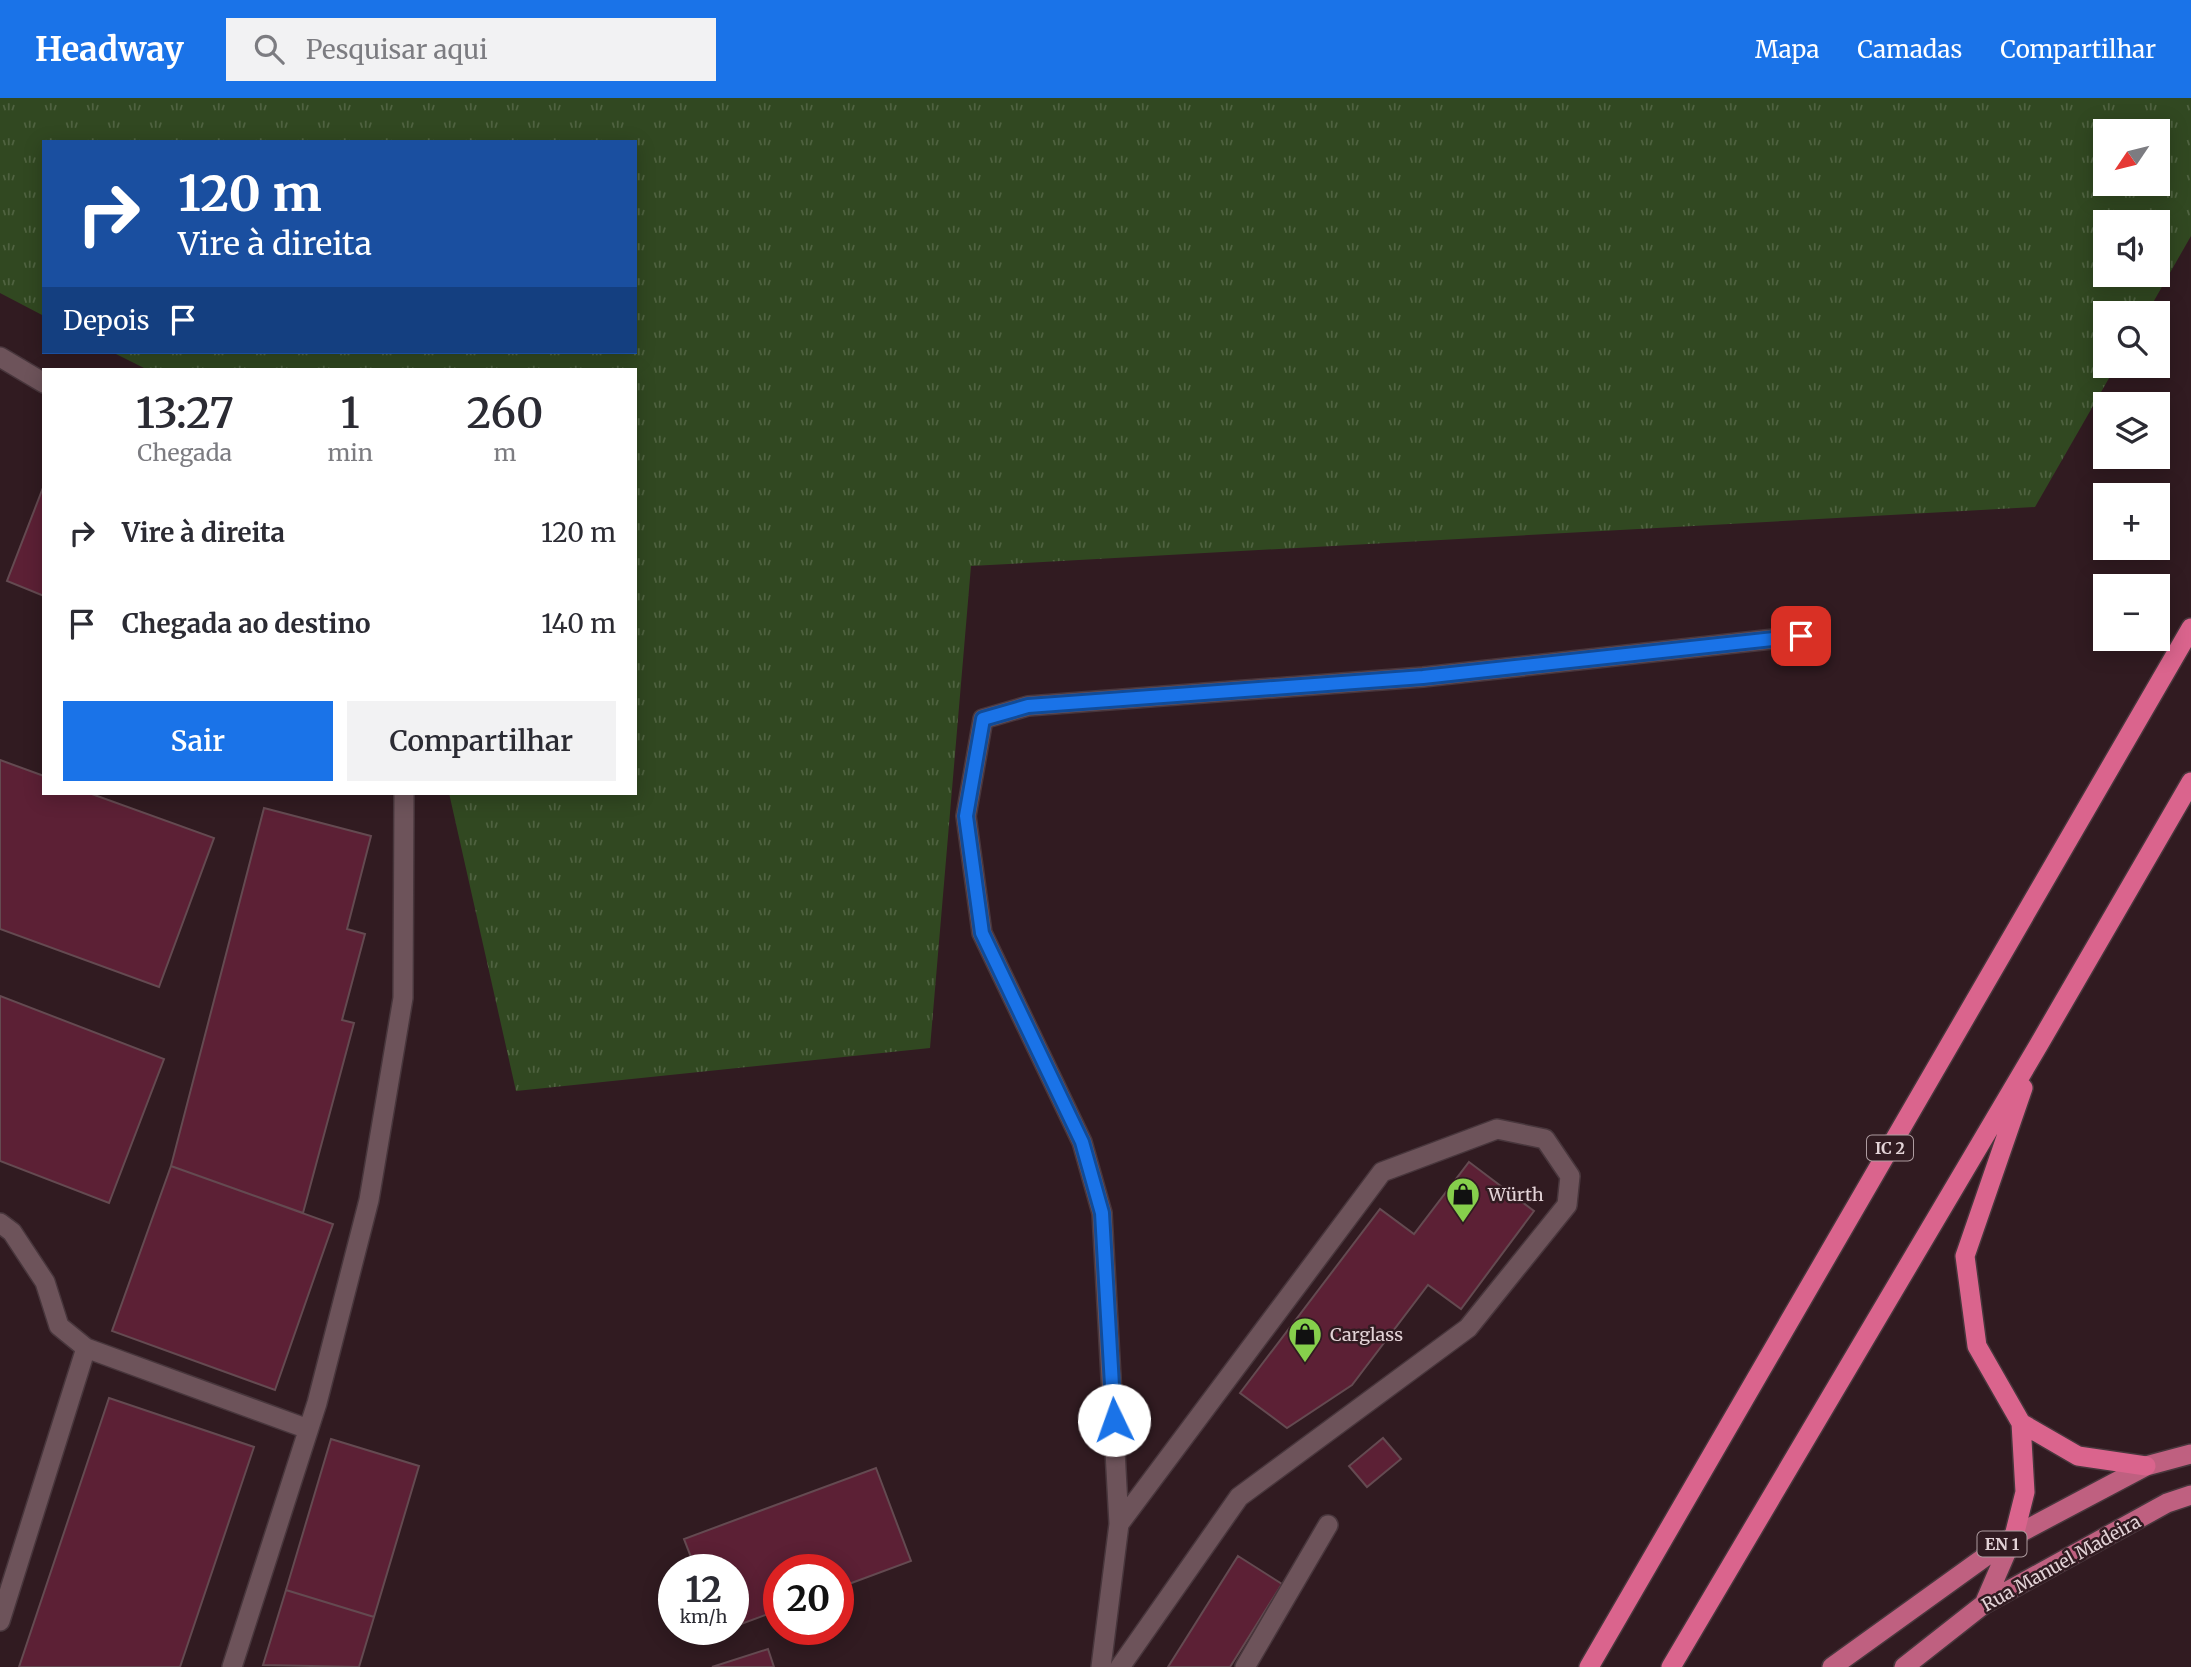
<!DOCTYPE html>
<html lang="pt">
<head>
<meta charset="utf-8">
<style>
	:root { --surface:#fff; --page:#f2f2f3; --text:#2b2b33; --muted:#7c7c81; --accent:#1a73e8 }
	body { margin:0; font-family:Merriweather,serif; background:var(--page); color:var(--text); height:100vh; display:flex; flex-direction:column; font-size:26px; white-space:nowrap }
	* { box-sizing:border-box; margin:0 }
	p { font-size:23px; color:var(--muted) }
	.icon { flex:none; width:38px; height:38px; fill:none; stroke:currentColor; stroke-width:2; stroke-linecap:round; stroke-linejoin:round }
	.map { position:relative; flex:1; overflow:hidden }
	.side { position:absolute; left:42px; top:270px; width:595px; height:427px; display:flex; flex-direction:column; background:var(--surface); border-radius:0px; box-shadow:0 4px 18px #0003 }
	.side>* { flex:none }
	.top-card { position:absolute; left:42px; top:42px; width:595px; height:214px; border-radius:0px; box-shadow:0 4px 18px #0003; background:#1a4fa0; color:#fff; overflow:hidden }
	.needle { width:46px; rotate:235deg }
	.controls { position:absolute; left:2093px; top:21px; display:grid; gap:14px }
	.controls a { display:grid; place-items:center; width:77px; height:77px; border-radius:0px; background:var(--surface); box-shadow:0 4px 18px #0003; font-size:35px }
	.speed { position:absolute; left:658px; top:1456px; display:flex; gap:14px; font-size:35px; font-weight:700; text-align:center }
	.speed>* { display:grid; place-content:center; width:91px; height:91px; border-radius:50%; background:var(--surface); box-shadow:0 4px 18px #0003; line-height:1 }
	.speed small { font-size:18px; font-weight:400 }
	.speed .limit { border:10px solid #d22; background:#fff; color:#111 }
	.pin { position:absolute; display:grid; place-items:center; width:60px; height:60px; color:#fff; margin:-30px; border-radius:14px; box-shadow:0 4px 10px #0006 }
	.me { position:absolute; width:77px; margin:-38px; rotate:357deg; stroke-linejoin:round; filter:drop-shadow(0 0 5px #0008) }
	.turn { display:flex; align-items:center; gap:24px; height:147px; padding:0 21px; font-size:32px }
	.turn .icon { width:91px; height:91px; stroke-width:2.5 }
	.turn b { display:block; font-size:49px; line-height:60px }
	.then { display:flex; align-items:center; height:66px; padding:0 21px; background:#0003; gap:14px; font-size:26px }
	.eta { display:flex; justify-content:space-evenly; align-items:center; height:119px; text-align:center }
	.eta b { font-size:42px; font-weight:600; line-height:49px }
	.primary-button { display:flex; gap:14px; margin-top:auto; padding:14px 21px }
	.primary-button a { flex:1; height:80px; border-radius:0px; background:var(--accent); color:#fff; font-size:28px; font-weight:600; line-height:80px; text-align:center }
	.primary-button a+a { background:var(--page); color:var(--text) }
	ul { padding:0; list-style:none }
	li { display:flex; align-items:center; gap:21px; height:91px; padding:0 21px }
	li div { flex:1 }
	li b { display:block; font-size:26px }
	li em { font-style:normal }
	header { display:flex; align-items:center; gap:42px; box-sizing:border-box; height:98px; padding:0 35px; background:var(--accent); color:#fff }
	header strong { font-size:33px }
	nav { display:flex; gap:38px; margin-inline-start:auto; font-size:24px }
	.search { width:490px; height:63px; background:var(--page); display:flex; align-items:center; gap:18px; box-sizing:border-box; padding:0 24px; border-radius:0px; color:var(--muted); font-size:26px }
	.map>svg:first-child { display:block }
	.grass { fill:url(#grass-tufts); fill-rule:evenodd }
	.building { fill:#5c2035; stroke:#644a51; stroke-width:2 }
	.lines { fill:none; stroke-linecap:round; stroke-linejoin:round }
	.service-casing { stroke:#48363c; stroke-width:22 }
	.primary-casing { stroke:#48363c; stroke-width:22 }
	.trunk-casing { stroke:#48363c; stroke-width:22 }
	.service { stroke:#6d535a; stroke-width:19 }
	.primary { stroke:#bf6080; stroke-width:19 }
	.trunk { stroke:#da648d; stroke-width:19 }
	.route-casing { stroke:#114b97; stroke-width:18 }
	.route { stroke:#1a73e8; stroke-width:12 }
	.labels { text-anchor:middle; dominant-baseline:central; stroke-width:5; stroke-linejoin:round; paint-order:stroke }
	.shield { fill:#311b21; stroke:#ae9ca0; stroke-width:2 }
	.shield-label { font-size:16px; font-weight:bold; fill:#e3d3d7 }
	.poi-label { font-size:18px; fill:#e3d3d7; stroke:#311b21; text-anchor:start }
	.street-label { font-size:18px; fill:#e3d3d7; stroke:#311b21 }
</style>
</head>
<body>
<header>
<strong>Headway</strong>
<div class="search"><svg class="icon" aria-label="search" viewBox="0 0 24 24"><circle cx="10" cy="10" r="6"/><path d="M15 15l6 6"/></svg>Pesquisar aqui</div>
<nav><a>Mapa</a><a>Camadas</a><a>Compartilhar</a></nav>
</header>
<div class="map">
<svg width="2191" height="1569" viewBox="0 0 2191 1569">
	<defs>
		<pattern id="grass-tufts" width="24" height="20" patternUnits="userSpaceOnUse" patternTransform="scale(1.75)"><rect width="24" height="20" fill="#314821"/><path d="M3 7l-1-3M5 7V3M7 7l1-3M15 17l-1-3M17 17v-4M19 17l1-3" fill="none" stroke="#4f6240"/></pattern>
	</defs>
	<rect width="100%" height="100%" fill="#311b21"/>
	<path class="grass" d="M 0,0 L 2191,0 L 2191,138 L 2147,215 L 2105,215 L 2105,268 L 2116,268 L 2035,409 L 971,468 L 930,950 L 516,993 L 449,695 L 635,695 L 635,271 L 146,271 L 112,254 L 635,254 L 635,44 L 44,44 L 44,218 L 0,195 ZM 2105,33 L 2158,33 L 2158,86 L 2105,86 ZM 2158,124 L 2158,177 L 2105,177 L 2105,124 Z"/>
	<path class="building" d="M 44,387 L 44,498 L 7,483 Z
		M 0,662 L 44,678 L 44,695 L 89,695 L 214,740 L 159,889 L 0,831 Z
		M 264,710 L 371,738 L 347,831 L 365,836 L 342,922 L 354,925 L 303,1115 L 171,1068 Z
		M 0,898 L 164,961 L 109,1105 L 0,1063 Z
		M 1469,1064 L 1534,1113 L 1461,1211 L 1428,1187 L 1352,1287 L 1287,1330 L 1240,1295 L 1380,1111 L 1414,1136 Z
		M 171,1068 L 333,1126 L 275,1292 L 112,1233 Z
		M 109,1300 L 254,1349 L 180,1569 L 19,1569 Z
		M 1383,1340 L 1401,1361 L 1367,1389 L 1349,1368 Z
		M 331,1341 L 419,1368 L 374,1519 L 286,1492 Z
		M 876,1370 L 911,1463 L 838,1490 L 838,1472 L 779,1472 L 779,1512 L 733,1529 L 733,1472 L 696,1472 L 684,1441 Z
		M 1238,1458 L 1282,1486 L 1230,1569 L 1168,1569 Z
		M 286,1492 L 374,1519 L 359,1569 L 263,1567 Z
		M 768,1551 L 774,1569 L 712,1569 Z"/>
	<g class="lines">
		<g class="service-casing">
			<path id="service" d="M 0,259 L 44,285
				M 0,1125 L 12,1134 L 45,1184 L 59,1228 L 86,1250 L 308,1331
				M 1119,1426 L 1382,1074 L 1497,1031 L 1545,1041 L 1570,1078 L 1567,1107 L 1468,1230 L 1239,1399 L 1120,1569
				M 0,1523 L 86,1250
				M 232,1569 L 317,1305 L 369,1102 L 403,900 L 404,695
				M 1101,1569 L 1119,1426 L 1102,1115 L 1082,1044 L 982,835 L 966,718 L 983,621 L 1028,608 L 1423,579 L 1801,538
				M 1245,1569 L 1328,1427"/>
		</g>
		<g class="primary-casing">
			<path id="primary" d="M 1984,1506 L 2013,1439
				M 1832,1569 L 2014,1438 L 2146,1368 L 2191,1356
				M 1904,1569 L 1984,1506 L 2167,1405 L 2191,1397"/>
		</g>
		<g class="trunk-casing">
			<path id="trunk" d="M 2023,990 L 1965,1158 L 1977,1248 L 2021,1325 L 2078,1358 L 2146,1368
				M 2014,1438 L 2025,1394 L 2021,1325
				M 1589,1569 L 2191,530
				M 1671,1569 L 2038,948 L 2191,684"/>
		</g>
		<use href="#service" class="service"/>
		<use href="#primary" class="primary"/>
		<use href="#trunk" class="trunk"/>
	</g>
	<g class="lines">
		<g class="route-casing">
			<path id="route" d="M 1114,1322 L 1102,1115 L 1082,1044 L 982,835 L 966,718 L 983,621 L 1028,608 L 1423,579 L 1801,538"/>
		</g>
		<use href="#route" class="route"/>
	</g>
	<defs>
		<g id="shop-pin" transform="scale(1.75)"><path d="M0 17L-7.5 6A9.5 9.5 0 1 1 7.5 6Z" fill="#86cf4c" stroke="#311b21"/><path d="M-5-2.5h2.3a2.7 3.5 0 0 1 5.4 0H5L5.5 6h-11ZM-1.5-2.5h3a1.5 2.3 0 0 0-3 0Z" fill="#111"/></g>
	</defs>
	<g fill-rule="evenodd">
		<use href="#shop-pin" x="1463" y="1096"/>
		<use href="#shop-pin" x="1305" y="1236"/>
	</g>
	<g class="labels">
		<g class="shield">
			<rect x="1867" y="1037.5" width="46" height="25" rx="5"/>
			<rect x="1977.5" y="1433.5" width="49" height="25" rx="5"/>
		</g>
		<g class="shield-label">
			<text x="1890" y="1050">IC 2</text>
			<text x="2002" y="1446">EN 1</text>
		</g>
		<g class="poi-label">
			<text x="1488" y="1096">Würth</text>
			<text x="1330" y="1236">Carglass</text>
		</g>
		<g class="street-label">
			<text transform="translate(2061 1465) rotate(-29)">Rua Manuel Madeira</text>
		</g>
	</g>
</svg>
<div class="controls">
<a><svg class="needle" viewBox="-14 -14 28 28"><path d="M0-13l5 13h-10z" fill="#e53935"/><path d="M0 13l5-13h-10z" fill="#7c7c81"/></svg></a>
<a><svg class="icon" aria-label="sound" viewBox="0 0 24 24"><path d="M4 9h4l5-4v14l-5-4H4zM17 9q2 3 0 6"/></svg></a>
<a><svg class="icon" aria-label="search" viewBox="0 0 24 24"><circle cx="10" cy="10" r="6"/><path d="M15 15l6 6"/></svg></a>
<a><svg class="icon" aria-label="layers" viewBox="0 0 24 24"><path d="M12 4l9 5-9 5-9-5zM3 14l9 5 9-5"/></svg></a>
<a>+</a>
<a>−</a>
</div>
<div class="speed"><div>12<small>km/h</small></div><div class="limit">20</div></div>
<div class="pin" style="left:1801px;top:538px;background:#d93025"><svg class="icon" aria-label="arrive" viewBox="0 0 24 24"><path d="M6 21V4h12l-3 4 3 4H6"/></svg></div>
<svg class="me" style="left:1114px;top:1322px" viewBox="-20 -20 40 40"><circle r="19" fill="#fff"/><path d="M0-13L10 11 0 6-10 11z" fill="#1a73e8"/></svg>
<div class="top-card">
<div class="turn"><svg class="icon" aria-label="right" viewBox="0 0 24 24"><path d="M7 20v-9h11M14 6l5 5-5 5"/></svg><div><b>120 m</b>Vire à direita</div></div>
<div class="then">Depois<svg class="icon" aria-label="arrive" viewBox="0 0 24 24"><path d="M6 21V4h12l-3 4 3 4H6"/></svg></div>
</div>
<section class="side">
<div class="eta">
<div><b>13:27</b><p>Chegada</p></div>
<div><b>1</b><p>min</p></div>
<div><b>260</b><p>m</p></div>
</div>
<ul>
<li><svg class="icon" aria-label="right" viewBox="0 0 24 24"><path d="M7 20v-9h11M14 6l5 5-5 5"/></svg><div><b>Vire à direita</b></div><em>120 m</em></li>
<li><svg class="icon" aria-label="arrive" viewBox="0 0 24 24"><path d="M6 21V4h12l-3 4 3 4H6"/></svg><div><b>Chegada ao destino</b></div><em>140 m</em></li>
</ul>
<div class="primary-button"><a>Sair</a><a>Compartilhar</a></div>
</section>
</div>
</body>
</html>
